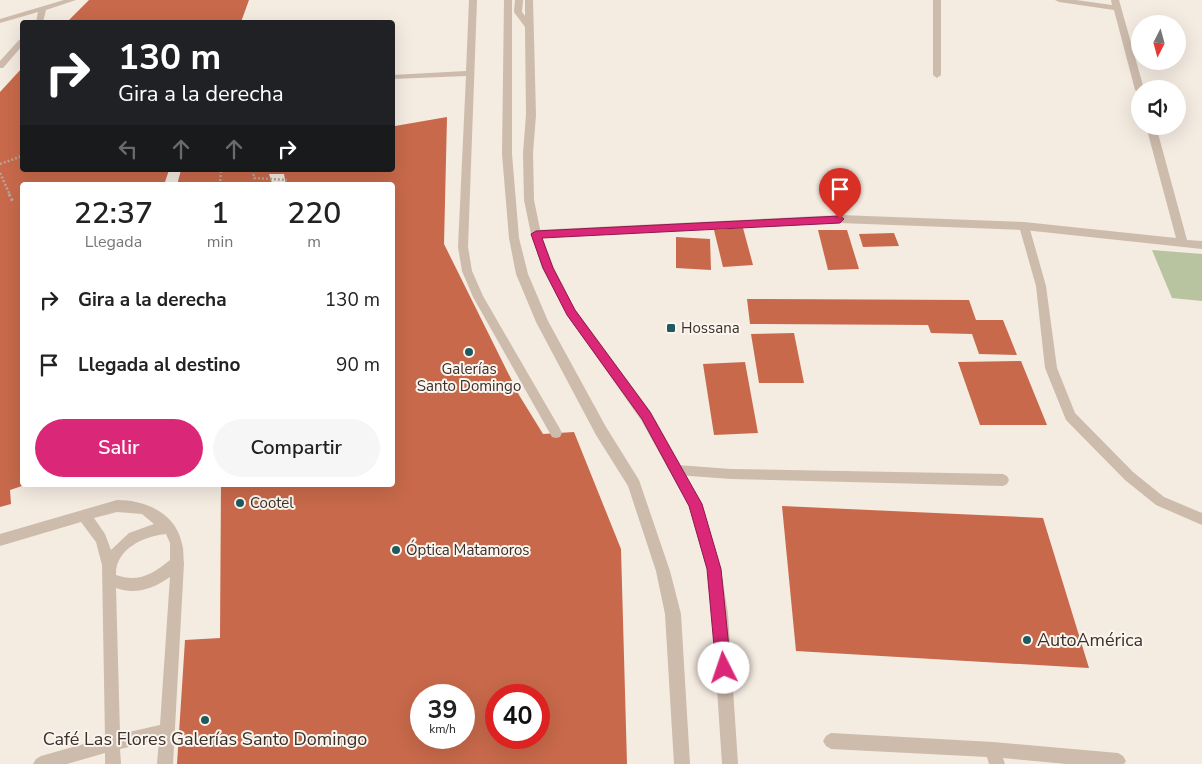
<!DOCTYPE html>
<html lang="es">
<head>
<meta charset="utf-8">
<style>
	:root { --surface:#fff; --page:#f6f6f6; --text:#222; --muted:#767676; --accent:#db2777 }
	body { margin:0; font-family:"Nunito Sans",sans-serif; background:var(--page); color:var(--text); height:100vh; display:flex; flex-direction:column; font-size:19px; white-space:nowrap }
	* { box-sizing:border-box; margin:0 }
	p { font-size:16px; color:var(--muted) }
	.icon { flex:none; width:28px; height:28px; fill:none; stroke:currentColor; stroke-width:2; stroke-linecap:round; stroke-linejoin:round }
	.map { position:relative; flex:1; overflow:hidden }
	.sheet { position:absolute; left:20px; top:182px; width:375px; height:305px; display:flex; flex-direction:column; background:var(--surface); border-radius:5px; box-shadow:0 5px 20px #0002 }
	.sheet>* { flex:none }
	.top-card { position:absolute; left:20px; top:20px; width:375px; height:152px; border-radius:5px; box-shadow:0 5px 20px #0002; background:#202124; color:#fff; overflow:hidden }
	.needle { width:32px; rotate:186deg }
	.controls { position:absolute; left:1131px; top:15px; display:grid; gap:10px }
	.controls a { display:grid; place-items:center; width:55px; height:55px; border-radius:50%; background:var(--surface); box-shadow:0 5px 20px #0002; font-size:25px }
	.speed { position:absolute; left:410px; top:684px; display:flex; gap:10px; font-size:25px; font-weight:700; text-align:center }
	.speed>* { display:grid; place-content:center; width:65px; height:65px; border-radius:50%; background:var(--surface); box-shadow:0 5px 20px #0002; line-height:1 }
	.speed small { font-size:12px; font-weight:400 }
	.speed .limit { border:8px solid #d22; background:#fff; color:#111 }
	.pin { position:absolute; display:grid; place-items:center; width:42px; height:42px; color:#fff; margin:-51px -21px; border-radius:50% 50% 50% 0; rotate:-45deg; box-shadow:0 0 5px #0007 }
	.pin .icon { rotate:45deg }
	.me { position:absolute; width:55px; margin:-28px; rotate:356deg; stroke-linejoin:round; filter:drop-shadow(0 0 4px #0008) }
	.turn { display:flex; align-items:center; gap:18px; height:105px; padding:0 15px; font-size:22px }
	.turn .icon { width:65px; height:65px; stroke-width:2.5 }
	.turn b { display:block; font-size:35px; line-height:42px }
	.lanes { display:flex; align-items:center; height:48px; padding:0 15px; background:#0003; justify-content:center; gap:25px; direction:ltr }
	.lanes .off { opacity:.35 }
	.eta { display:flex; justify-content:space-evenly; align-items:center; height:85px; text-align:center }
	.eta b { font-size:30px; font-weight:600; line-height:35px }
	.primary-button { display:flex; gap:10px; margin-top:auto; padding:10px 15px }
	.primary-button a { flex:1; height:58px; border-radius:30px; background:var(--accent); color:#fff; font-size:20px; font-weight:600; line-height:58px; text-align:center }
	.primary-button a+a { background:var(--page); color:var(--text) }
	ul { padding:0; list-style:none }
	li { display:flex; align-items:center; gap:15px; height:65px; padding:0 15px }
	li div { flex:1 }
	li b { display:block; font-size:19px }
	li em { font-style:normal }
	.map>svg:first-child { display:block }
	.green { fill:#b8c4a0 }
	.building { fill:#c8694b; fill-rule:evenodd }
	.lines { fill:none; stroke-linecap:round; stroke-linejoin:round }
	.path-far1 { stroke:#b9a596; stroke-width:2.5; stroke-dasharray:2 2; stroke-linecap:butt }
	.path { stroke:#b9a596; stroke-width:3; stroke-dasharray:2.5 2.5; stroke-linecap:butt }
	.service { fill:#cdbbac; fill-rule:evenodd }
	.minor { fill:#cdbbac; fill-rule:evenodd }
	.tertiary { fill:#cdbbac; fill-rule:evenodd }
	.route { fill:#db2777; stroke:#8e194d }
	.poi-dot { fill:#1f5a5e; stroke:#fbf5ee; stroke-width:2 }
	.labels { text-anchor:middle; dominant-baseline:central; stroke-width:4; stroke-linejoin:round; paint-order:stroke }
	.poi-label { font-size:15px; fill:#3b302b; stroke:#fbf5ee; text-anchor:start }
	.near-poi-label { font-size:18px; fill:#3b302b; stroke:#fbf5ee; text-anchor:start }
</style>
</head>
<body>
<div class="map">
<svg width="1202" height="764" viewBox="0 0 1202 764">
	<rect width="100%" height="100%" fill="#f4ebe1"/>
	<path class="green" d="M 1152,250 L 1202,254 L 1202,301 L 1172,298 Z"/>
	<path class="building" d="M 89,0 L 249,0 L 241,22 L 67,22 Z
		M 22,68 L 22,170 L 169,170 L 164,185 L 22,185 L 22,486 L 10,490 L 11,504 L 0,507 L 0,92 Z
		M 447,117 L 444,244 L 519,395 L 543,434 L 574,432 L 621,549 L 627,764 L 177,764 L 185,640 L 220,638 L 221,485 L 392,485 L 392,185 L 286,185 L 284,174 L 269,174 L 272,183 L 177,185 L 181,170 L 392,170 L 392,122 L 395,126 ZM 421,695 L 464,695 L 464,738 L 421,738 ZM 496,695 L 539,695 L 539,738 L 496,738 Z
		M 743,228 L 753,265 L 723,267 L 714,230 Z
		M 818,230 L 847,230 L 859,269 L 828,270 Z
		M 894,233 L 899,246 L 863,247 L 859,234 Z
		M 676,237 L 710,239 L 711,270 L 676,268 Z
		M 747,299 L 969,300 L 976,320 L 1003,320 L 1017,355 L 979,354 L 972,334 L 931,333 L 928,325 L 750,324 Z
		M 794,333 L 804,383 L 759,383 L 751,334 Z
		M 1021,361 L 1047,425 L 980,425 L 958,362 Z
		M 745,362 L 758,433 L 714,435 L 703,364 Z
		M 782,506 L 1043,518 L 1089,668 L 796,651 Z"/>
	<g class="lines">
		<path class="path-far1" d="M 0,164 L 22,156
			M 253,170 L 254,178 L 287,180
			M 0,173 L 10,195
			M 220,185 L 221,170"/>
		<path class="path" d="M 9,194 L 13,202"/>
		<path class="service" d="M 64,0 L 76,0 L 46,10 L 43,22 L 36,22 L 38,12 L 0,23 L 0,19 Z
			M 469,0 L 477,0 L 468,247 L 472,271 L 483,296 L 560,429 L 562,433 L 560,437 L 556,438 L 552,437 L 473,297 L 462,271 L 458,247 L 466,76 L 392,79 L 392,75 L 466,71 Z
			M 19,40 L 22,40 L 22,46 L 3,68 L 0,68 L 0,61 Z
			M 1024,223 L 1029,226 L 1046,286 L 1057,368 L 1075,413 L 1133,472 L 1164,497 L 1202,513 L 1202,525 L 1156,505 L 1125,480 L 1066,420 L 1045,368 L 1036,286 L 1019,226 Z
			M 677,465 L 731,469 L 1003,474 L 1007,476 L 1009,480 L 1007,484 L 1003,486 L 731,479 L 677,475 L 673,474 L 671,470 L 673,466 Z
			M 117,500 C 145,500 176,513 182,544 C 184,550 183,557 184,563 L 173,764 L 157,764 L 159,740 L 120,749 L 121,764 L 105,764 L 105,753 L 67,764 L 33,764 L 36,759 L 41,756 L 105,738 L 102,565 L 96,542 L 81,522 L 0,546 L 0,534 ZM 117,512 L 142,514 L 154,524 L 129,533 L 111,550 L 105,534 L 94,518 ZM 166,534 L 170,543 L 170,560 C 153,574 138,583 116,575 C 115,549 144,536 166,534 ZM 170,577 L 160,725 L 120,734 L 116,588 C 135,595 153,589 170,577 Z
			M 831,733 L 993,742 L 1118,753 L 1123,756 L 1126,761 L 1124,764 L 1066,764 L 1003,758 L 1005,764 L 989,764 L 987,757 L 831,749 L 826,746 L 823,741 L 826,736 Z"/>
		<path class="minor" d="M 933,0 L 941,0 L 941,75 L 937,78 L 933,75 Z
			M 1055,0 L 1076,0 L 1112,5 L 1111,0 L 1119,0 L 1144,89 L 1140,89 L 1140,93 L 1135,90 L 1114,10 L 1059,2 Z
			M 1146,126 L 1156,126 L 1187,240 L 1202,241 L 1202,249 L 1024,230 L 840,223 L 536,238 L 531,234 L 536,230 L 840,215 L 1024,222 L 1176,238 Z"/>
		<path class="tertiary" d="M 504,0 L 512,0 L 512,154 L 519,238 L 528,274 L 548,321 L 606,427 L 639,480 L 670,571 L 681,614 L 690,764 L 674,764 L 665,614 L 656,571 L 628,486 L 596,435 L 536,322 L 516,274 L 509,238 L 502,154 Z
			M 515,0 L 523,0 L 522,12 L 525,16 L 525,0 L 533,0 L 536,115 L 533,153 L 534,200 L 541,234 L 554,268 L 575,309 L 651,412 L 702,504 L 721,569 L 728,614 L 738,764 L 722,764 L 712,614 L 707,569 L 689,506 L 641,420 L 567,315 L 542,268 L 531,234 L 524,200 L 523,153 L 526,115 L 525,27 L 514,12 Z"/>
	</g>
	<path class="route" d="M 840,216 L 844,219 L 840,223 L 542,238 L 553,268 L 575,310 L 650,412 L 702,504 L 721,569 L 731,668 L 729,673 L 724,675 L 718,673 L 716,668 L 707,569 L 689,506 L 642,419 L 567,315 L 543,268 L 531,234 L 536,231 Z"/>
	<g class="poi-dot">
		<rect x="666" y="323" width="10" height="10" rx="2.5"/>
		<circle cx="469" cy="352" r="5"/>
		<circle cx="240" cy="503" r="5"/>
		<circle cx="396" cy="550" r="5"/>
		<circle cx="1027" cy="640" r="5"/>
		<circle cx="205" cy="720" r="5"/>
	</g>
	<g class="labels">
		<g class="poi-label">
			<text x="681" y="328">Hossana</text>
			<text x="469" y="369" text-anchor="middle">Galerías<tspan x="469" dy="17">Santo Domingo</tspan></text>
			<text x="250" y="503">Cootel</text>
			<text x="406" y="550">Óptica Matamoros</text>
		</g>
		<g class="near-poi-label">
			<text x="1037" y="640">AutoAmérica</text>
			<text x="205" y="739" text-anchor="middle">Café Las Flores Galerías Santo Domingo</text>
		</g>
	</g>
</svg>
<div class="controls">
<a><svg class="needle" viewBox="-14 -14 28 28"><path d="M0-13l5 13h-10z" fill="#e53935"/><path d="M0 13l5-13h-10z" fill="#767676"/></svg></a>
<a><svg class="icon" aria-label="sound" viewBox="0 0 24 24"><path d="M4 9h4l5-4v14l-5-4H4zM17 9q2 3 0 6"/></svg></a>
</div>
<div class="speed"><div>39<small>km/h</small></div><div class="limit">40</div></div>
<div class="pin" style="left:840px;top:219px;background:#d93025"><svg class="icon" aria-label="arrive" viewBox="0 0 24 24"><path d="M6 21V4h12l-3 4 3 4H6"/></svg></div>
<svg class="me" style="left:724px;top:668px" viewBox="-20 -20 40 40"><circle r="19" fill="#fff"/><path d="M0-13L10 11 0 6-10 11z" fill="#db2777"/></svg>
<div class="top-card">
<div class="turn"><svg class="icon" aria-label="right" viewBox="0 0 24 24"><path d="M7 20v-9h11M14 6l5 5-5 5"/></svg><div><b>130 m</b>Gira a la derecha</div></div>
<div class="lanes"><svg class="icon off" aria-label="left" viewBox="0 0 24 24"><path d="M17 20v-9H6M10 6l-5 5 5 5"/></svg><svg class="icon off" aria-label="ahead" viewBox="0 0 24 24"><path d="M12 20V5M6 11l6-6 6 6"/></svg><svg class="icon off" aria-label="ahead" viewBox="0 0 24 24"><path d="M12 20V5M6 11l6-6 6 6"/></svg><svg class="icon" aria-label="right" viewBox="0 0 24 24"><path d="M7 20v-9h11M14 6l5 5-5 5"/></svg></div>
</div>
<section class="sheet">
<div class="eta">
<div><b>22:37</b><p>Llegada</p></div>
<div><b>1</b><p>min</p></div>
<div><b>220</b><p>m</p></div>
</div>
<ul>
<li><svg class="icon" aria-label="right" viewBox="0 0 24 24"><path d="M7 20v-9h11M14 6l5 5-5 5"/></svg><div><b>Gira a la derecha</b></div><em>130 m</em></li>
<li><svg class="icon" aria-label="arrive" viewBox="0 0 24 24"><path d="M6 21V4h12l-3 4 3 4H6"/></svg><div><b>Llegada al destino</b></div><em>90 m</em></li>
</ul>
<div class="primary-button"><a>Salir</a><a>Compartir</a></div>
</section>
</div>
</body>
</html>
